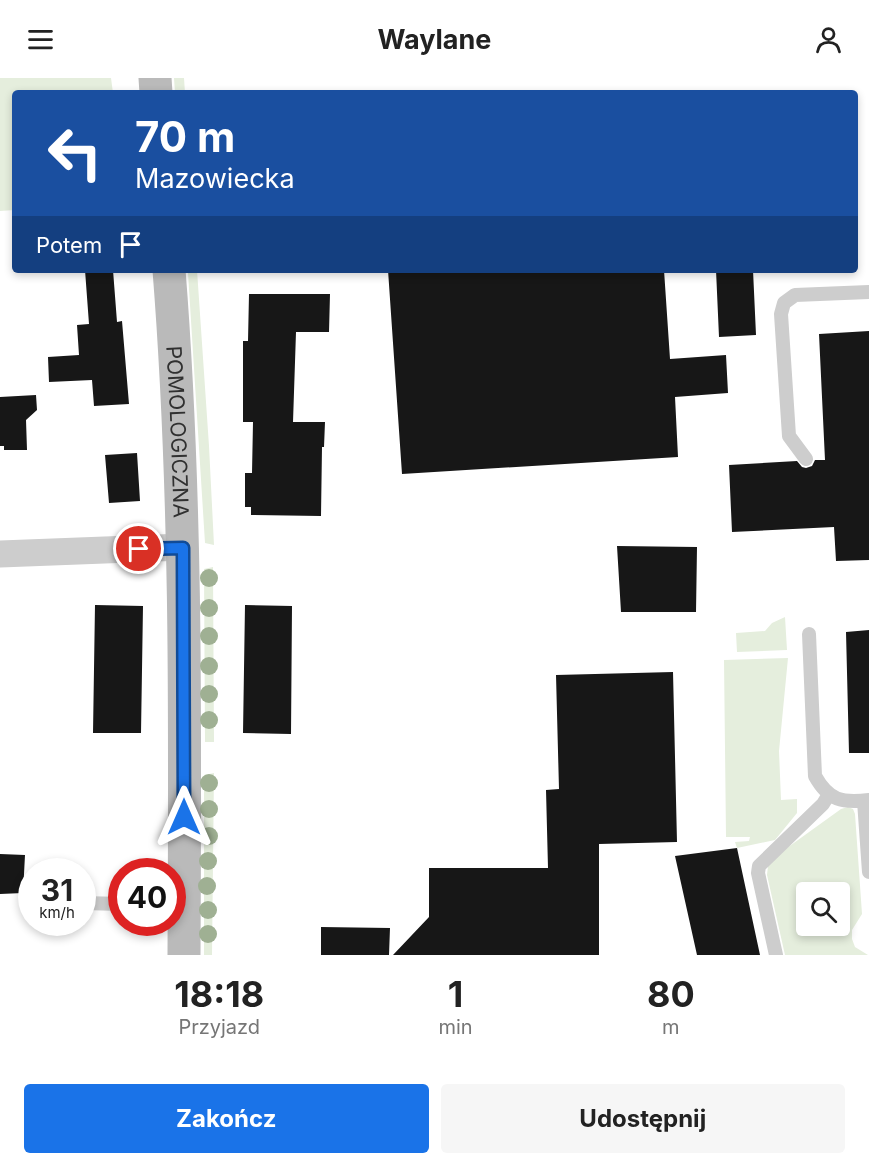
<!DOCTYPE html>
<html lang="pl">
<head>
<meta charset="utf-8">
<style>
	:root { --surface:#fff; --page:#f6f6f6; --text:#222; --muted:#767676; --accent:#1a73e8 }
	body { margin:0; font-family:Inter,sans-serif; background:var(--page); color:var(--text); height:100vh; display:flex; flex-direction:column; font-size:22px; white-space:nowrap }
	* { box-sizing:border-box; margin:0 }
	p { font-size:20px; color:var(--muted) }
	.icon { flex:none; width:33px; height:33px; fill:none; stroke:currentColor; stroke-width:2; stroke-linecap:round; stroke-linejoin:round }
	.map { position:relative; height:877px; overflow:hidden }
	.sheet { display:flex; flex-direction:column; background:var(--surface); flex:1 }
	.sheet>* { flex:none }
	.banner { position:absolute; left:12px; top:12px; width:846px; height:183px; border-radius:6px; box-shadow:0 3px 9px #0003; background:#1a4fa0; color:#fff; overflow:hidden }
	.fabs { position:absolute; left:796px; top:804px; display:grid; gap:12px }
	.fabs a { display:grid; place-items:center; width:54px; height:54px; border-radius:6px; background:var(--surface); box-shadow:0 3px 9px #0003; font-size:30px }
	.speed { position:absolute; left:18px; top:780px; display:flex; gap:12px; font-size:30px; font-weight:700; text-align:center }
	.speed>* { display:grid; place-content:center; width:78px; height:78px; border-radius:50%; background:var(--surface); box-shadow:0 3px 9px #0003; line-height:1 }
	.speed small { font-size:15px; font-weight:400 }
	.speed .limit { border:9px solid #d22; background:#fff; color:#111 }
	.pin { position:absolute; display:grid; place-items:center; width:51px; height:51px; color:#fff; margin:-26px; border:3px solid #fff; border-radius:50%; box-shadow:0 2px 6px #0007 }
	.me { position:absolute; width:66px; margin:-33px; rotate:0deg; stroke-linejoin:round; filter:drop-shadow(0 0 4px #0008) }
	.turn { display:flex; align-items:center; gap:21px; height:126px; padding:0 24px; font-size:27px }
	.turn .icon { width:78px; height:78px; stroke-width:2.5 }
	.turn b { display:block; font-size:42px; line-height:51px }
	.then { display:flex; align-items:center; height:57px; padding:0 24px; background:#0003; gap:12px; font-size:22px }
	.eta { display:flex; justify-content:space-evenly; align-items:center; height:102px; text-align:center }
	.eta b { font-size:36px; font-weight:700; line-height:42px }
	.action { display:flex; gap:12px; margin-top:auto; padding:12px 24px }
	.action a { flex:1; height:69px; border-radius:6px; background:var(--accent); color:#fff; font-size:24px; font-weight:700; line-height:69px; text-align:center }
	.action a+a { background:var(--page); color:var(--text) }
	header { display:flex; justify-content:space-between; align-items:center; height:78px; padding:0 24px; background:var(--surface); font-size:27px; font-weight:700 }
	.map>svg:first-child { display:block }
	.green { fill:#e5eedd; fill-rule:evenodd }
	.building { fill:#171717 }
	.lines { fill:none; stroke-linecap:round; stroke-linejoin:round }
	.lane { stroke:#cdcdcd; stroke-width:14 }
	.street { stroke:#cdcdcd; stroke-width:27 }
	.secondary { stroke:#bababa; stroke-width:33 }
	.tree { fill:#9fb093 }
	.route-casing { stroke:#114b97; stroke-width:15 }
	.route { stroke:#1a73e8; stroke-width:10 }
	.labels { text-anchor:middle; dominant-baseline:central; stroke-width:6; stroke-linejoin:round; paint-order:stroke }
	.street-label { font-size:21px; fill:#303030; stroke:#fff }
</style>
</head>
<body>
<header><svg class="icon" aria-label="menu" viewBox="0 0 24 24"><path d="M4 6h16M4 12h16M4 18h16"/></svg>Waylane<svg class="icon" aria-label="person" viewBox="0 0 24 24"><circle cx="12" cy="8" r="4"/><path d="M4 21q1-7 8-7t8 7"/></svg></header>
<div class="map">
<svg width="869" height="877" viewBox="0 0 869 877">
	<rect width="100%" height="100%" fill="#fff"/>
	<path class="green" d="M 0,0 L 111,0 L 113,15 L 15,15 L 15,132 L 0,133 Z
		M 174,0 L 184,0 L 185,15 L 175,15 Z
		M 197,192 L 209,368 L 214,467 L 205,465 L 188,195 Z
		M 213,489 L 214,664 L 205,664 L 204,491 Z
		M 785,539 L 787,572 L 737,574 L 736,555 L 765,553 L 772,545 Z
		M 788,580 L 779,673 L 781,722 L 797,721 L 797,735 L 775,762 L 737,770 L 735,764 L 749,763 L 750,759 L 726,759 L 724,582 Z
		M 214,695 L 212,877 L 204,877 L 204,697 Z
		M 848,729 L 853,731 L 855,736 L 862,836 L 852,852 L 852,861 L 855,869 L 868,877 L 785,877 L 767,797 L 768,788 L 773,780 L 841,731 ZM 807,814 L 840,814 L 840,848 L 807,848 Z"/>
	<path class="building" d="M 85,192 L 113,192 L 117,244 L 122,243 L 129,326 L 94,328 L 92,302 L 49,304 L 48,279 L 79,277 L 77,247 L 89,246 Z
		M 388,192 L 664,192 L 670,281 L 726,277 L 728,315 L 675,319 L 678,379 L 402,396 Z
		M 716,192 L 753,192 L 756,257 L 719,259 Z
		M 249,216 L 330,216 L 329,254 L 296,254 L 293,344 L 325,344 L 324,369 L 322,369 L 321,438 L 251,437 L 251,429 L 245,429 L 245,395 L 252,395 L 253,344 L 243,344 L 243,263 L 248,263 Z
		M 869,253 L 869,482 L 836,483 L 834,449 L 732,454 L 729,387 L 797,383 L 802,389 L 806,390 L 812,388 L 815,382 L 825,382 L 819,256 Z
		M 36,317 L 37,332 L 26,342 L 27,372 L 4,372 L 4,368 L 0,368 L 0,319 Z
		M 137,375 L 140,423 L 109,425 L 105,377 Z
		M 617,468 L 697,469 L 696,534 L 621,534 Z
		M 95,527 L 143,528 L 141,655 L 93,655 Z
		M 245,527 L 292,528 L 291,656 L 243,655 Z
		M 869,552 L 869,675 L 849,675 L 846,554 Z
		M 673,594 L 677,764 L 599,766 L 599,877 L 393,877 L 429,839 L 429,790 L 548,790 L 546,712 L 559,711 L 556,597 Z
		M 737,770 L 760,877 L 697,877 L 675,778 Z
		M 0,776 L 25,777 L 23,815 L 0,816 Z
		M 321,849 L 390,850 L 389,877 L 321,877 Z"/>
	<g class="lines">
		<path class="lane" d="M 806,381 L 789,358 L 781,236 L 784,225 L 795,217 L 869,214
			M 809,556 L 815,698 C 829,723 842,725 869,722
			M 864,723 L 869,794
			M 82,825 L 122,826
			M 776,877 L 758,795 L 759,788 L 823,726 L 829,716"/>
		<path class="street" d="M 0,476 L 183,469"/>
		<g class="secondary">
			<path d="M 155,0 L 156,15"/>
			<path id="s1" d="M 169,192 C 187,420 185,648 184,877"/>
		</g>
	</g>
	<g class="tree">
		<circle cx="209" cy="500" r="9"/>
		<circle cx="209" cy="530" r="9"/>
		<circle cx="209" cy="558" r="9"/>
		<circle cx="209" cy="588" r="9"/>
		<circle cx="209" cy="616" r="9"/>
		<circle cx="209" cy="642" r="9"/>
		<circle cx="209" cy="705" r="9"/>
		<circle cx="209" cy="731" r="9"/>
		<circle cx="209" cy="758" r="9"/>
		<circle cx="208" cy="783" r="9"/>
		<circle cx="207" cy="808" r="9"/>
		<circle cx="208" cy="832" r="9"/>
		<circle cx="208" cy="856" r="9"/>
	</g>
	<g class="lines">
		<g class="route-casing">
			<path id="route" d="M 139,471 L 183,470 L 184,739"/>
		</g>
		<use href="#route" class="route"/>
	</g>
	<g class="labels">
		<g class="street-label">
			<text stroke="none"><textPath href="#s1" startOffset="162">POMOLOGICZNA</textPath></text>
		</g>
	</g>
</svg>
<div class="fabs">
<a><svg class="icon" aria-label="search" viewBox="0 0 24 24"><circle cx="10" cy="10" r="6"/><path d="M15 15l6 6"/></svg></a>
</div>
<div class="speed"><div>31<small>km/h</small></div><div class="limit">40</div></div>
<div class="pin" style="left:139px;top:471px;background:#d93025"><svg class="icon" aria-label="arrive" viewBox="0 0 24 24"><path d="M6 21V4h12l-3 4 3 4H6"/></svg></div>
<svg class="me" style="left:184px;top:739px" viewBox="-20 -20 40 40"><path d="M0-17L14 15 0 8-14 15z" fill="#1a73e8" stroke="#fff" stroke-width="4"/></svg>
<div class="banner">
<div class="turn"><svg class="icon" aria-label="left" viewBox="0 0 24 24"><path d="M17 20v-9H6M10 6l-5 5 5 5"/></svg><div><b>70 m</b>Mazowiecka</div></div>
<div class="then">Potem<svg class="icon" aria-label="arrive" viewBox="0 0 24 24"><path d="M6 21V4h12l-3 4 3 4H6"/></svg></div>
</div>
</div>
<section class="sheet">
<div class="eta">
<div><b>18:18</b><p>Przyjazd</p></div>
<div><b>1</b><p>min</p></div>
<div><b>80</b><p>m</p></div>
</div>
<div class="action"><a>Zakończ</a><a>Udostępnij</a></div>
</section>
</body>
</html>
